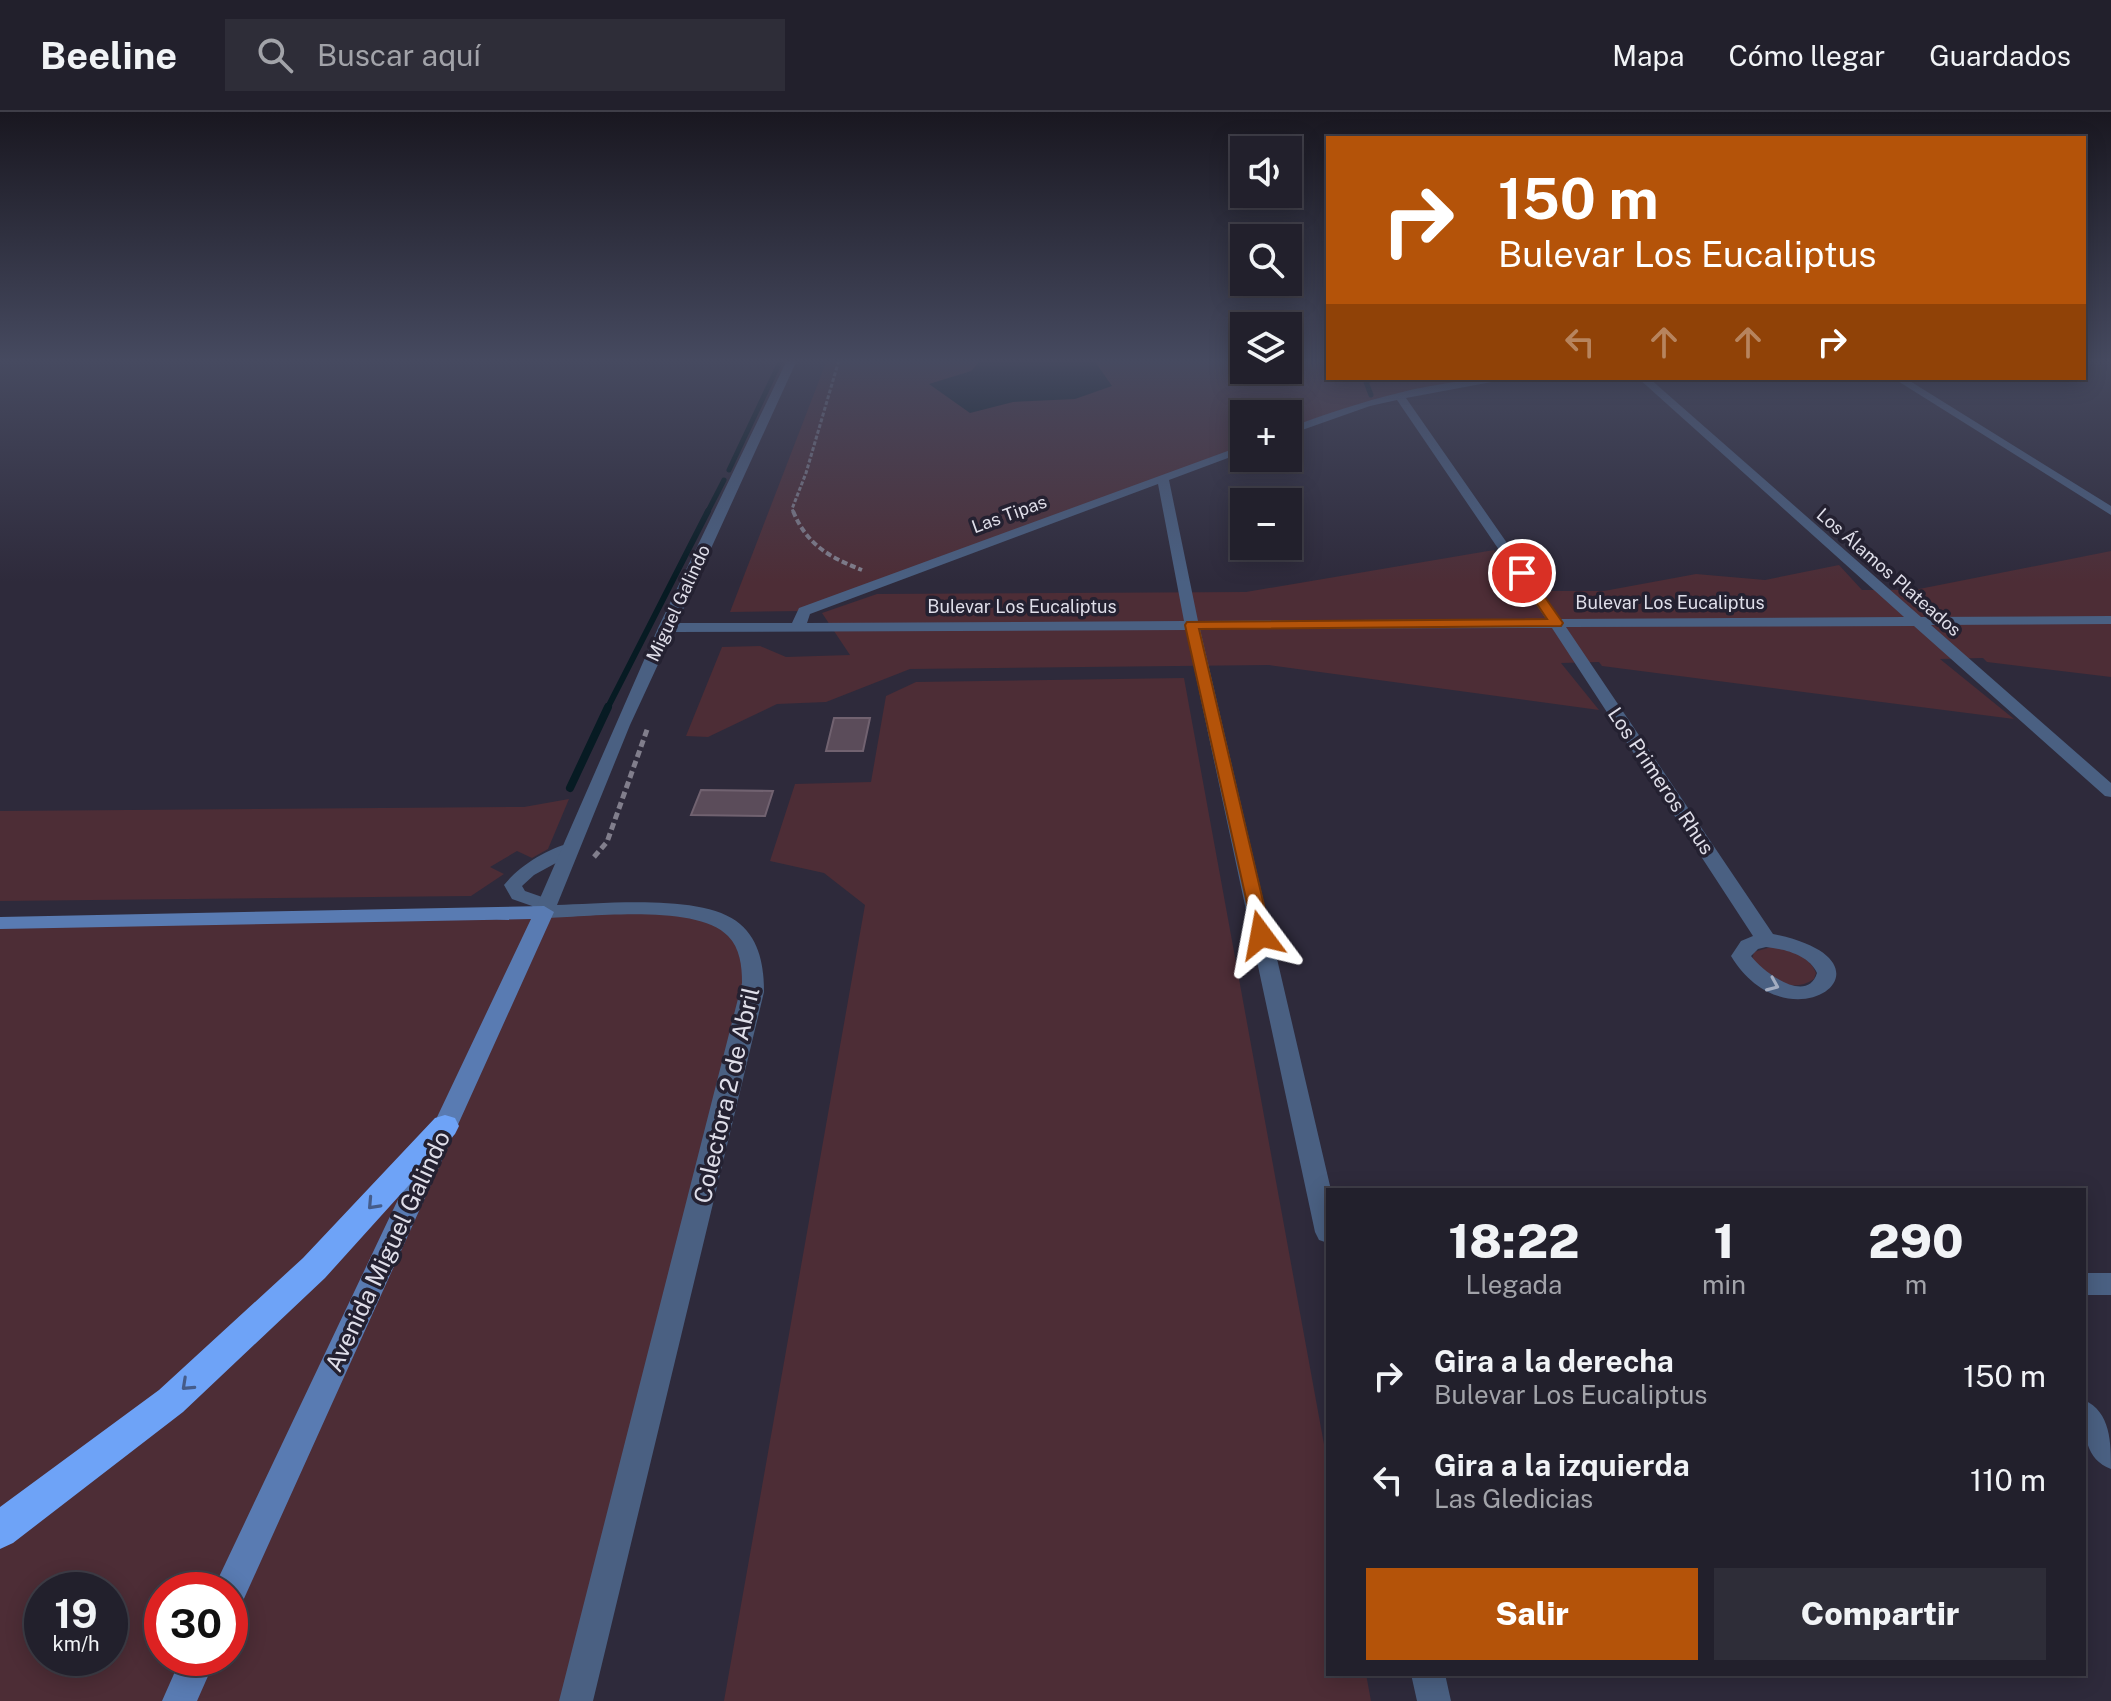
<!DOCTYPE html>
<html lang="es">
<head>
<meta charset="utf-8">
<style>
	:root { --surface:#22202c; --page:#2e2d38; --text:#f1f3f6; --muted:#a2a3a9; --line:#3f3e48; --accent:#b45309 }
	body { margin:0; font-family:"Public Sans",sans-serif; background:var(--page); color:var(--text); height:100vh; display:flex; flex-direction:column; font-size:30px; white-space:nowrap }
	* { box-sizing:border-box; margin:0 }
	p { font-size:26px; color:var(--muted) }
	.icon { flex:none; width:44px; height:44px; fill:none; stroke:currentColor; stroke-width:2; stroke-linecap:round; stroke-linejoin:round }
	.map { position:relative; flex:1; overflow:hidden }
	.details { position:absolute; left:1326px; top:1076px; width:760px; height:488px; display:flex; flex-direction:column; background:var(--surface); border-radius:0px; box-shadow:0 4px 20px #0003,0 0 0 2px var(--line) }
	.details>* { flex:none }
	.top-card { position:absolute; left:1326px; top:24px; width:760px; height:244px; border-radius:0px; box-shadow:0 4px 20px #0003,0 0 0 2px var(--line); background:#b45309; color:#fff; overflow:hidden }
	.buttons { position:absolute; left:1230px; top:24px; display:grid; gap:16px }
	.buttons a { display:grid; place-items:center; width:72px; height:72px; border-radius:0px; background:var(--surface); box-shadow:0 4px 20px #0003,0 0 0 2px var(--line); font-size:40px }
	.speed { position:absolute; left:24px; top:1460px; display:flex; gap:16px; font-size:40px; font-weight:700; text-align:center }
	.speed>* { display:grid; place-content:center; width:104px; height:104px; border-radius:50%; background:var(--surface); box-shadow:0 4px 20px #0003,0 0 0 2px var(--line); line-height:1 }
	.speed small { font-size:20px; font-weight:400 }
	.speed .limit { border:12px solid #d22; background:#fff; color:#111 }
	.pin { position:absolute; display:grid; place-items:center; width:68px; height:68px; color:#fff; margin:-34px; border:4px solid #fff; border-radius:50%; box-shadow:0 2px 8px #0007 }
	.me { position:absolute; width:88px; margin:-44px; rotate:347deg; stroke-linejoin:round; filter:drop-shadow(0 0 6px #0008) }
	.turn { display:flex; align-items:center; gap:28px; height:168px; padding:0 40px; font-size:36px }
	.turn .icon { width:104px; height:104px; stroke-width:2.5 }
	.turn b { display:block; font-size:56px; line-height:68px }
	.lanes { display:flex; align-items:center; height:76px; padding:0 40px; background:#0003; justify-content:center; gap:40px; direction:ltr }
	.lanes .off { opacity:.35 }
	.eta { display:flex; justify-content:space-evenly; align-items:center; height:136px; text-align:center }
	.eta b { font-size:48px; font-weight:800; line-height:56px }
	.primary-button { display:flex; gap:16px; margin-top:auto; padding:16px 40px }
	.primary-button a { flex:1; height:92px; border-radius:0px; background:var(--accent); color:#fff; font-size:32px; font-weight:800; line-height:92px; text-align:center }
	.primary-button a+a { background:var(--page); color:var(--text) }
	ul { padding:0; list-style:none }
	li { display:flex; align-items:center; gap:24px; height:104px; padding:0 40px }
	li div { flex:1 }
	li b { display:block; font-size:30px }
	li em { font-style:normal }
	header { display:flex; align-items:center; gap:48px; box-sizing:border-box; height:112px; padding:0 40px; background:var(--surface); border-bottom:2px solid var(--line) }
	header strong { font-size:38px }
	nav { display:flex; gap:44px; margin-inline-start:auto; font-size:28px }
	.search { width:560px; height:72px; background:var(--page); display:flex; align-items:center; gap:20px; box-sizing:border-box; padding:0 28px; border-radius:0px; color:var(--muted); font-size:30px }
	.map>svg:first-child { display:block }
	.green { fill:#4d2d36; fill-rule:evenodd }
	.water { fill:#071b23 }
	.lines { fill:none; stroke-linecap:round; stroke-linejoin:round }
	.stream-far2 { stroke:#071b23; stroke-width:5 }
	.stream-far1 { stroke:#071b23; stroke-width:6 }
	.stream { stroke:#071b23; stroke-width:8 }
	.building { fill:#5b4c5a; stroke:#716270; stroke-width:2 }
	.path-far2 { stroke:#817e8c; stroke-width:3; stroke-dasharray:4 2; stroke-linecap:butt }
	.path-far1 { stroke:#817e8c; stroke-width:4; stroke-dasharray:6 3; stroke-linecap:butt }
	.path { stroke:#817e8c; stroke-width:5; stroke-dasharray:7 4; stroke-linecap:butt }
	.lane { fill:#4a6082; fill-rule:evenodd }
	.street { fill:#4a6082; fill-rule:evenodd }
	.secondary { fill:#597bb2; fill-rule:evenodd }
	.highway { fill:#6ea3f7; fill-rule:evenodd }
	.oneway { stroke:#a3acc0 }
	.oneway2 { stroke:#455c8a }
	.route { fill:#b45309; stroke:#753606; stroke-width:2 }
	.labels { text-anchor:middle; dominant-baseline:central; stroke-width:7; stroke-linejoin:round; paint-order:stroke }
	.far-street-label { font-size:18px; fill:#dfdee9; stroke:#242131 }
	.street-label { font-size:20px; fill:#dfdee9; stroke:#242131 }
	.near-street-label { font-size:24px; fill:#dfdee9; stroke:#242131 }
</style>
</head>
<body>
<header>
<strong>Beeline</strong>
<div class="search"><svg class="icon" aria-label="search" viewBox="0 0 24 24"><circle cx="10" cy="10" r="6"/><path d="M15 15l6 6"/></svg>Buscar aquí</div>
<nav><a>Mapa</a><a>Cómo llegar</a><a>Guardados</a></nav>
</header>
<div class="map">
<svg width="2111" height="1589" viewBox="0 0 2111 1589">
	<rect width="100%" height="100%" fill="#2e2a3b"/>
	<path class="green" d="M 827,248 L 1244,248 L 1244,258 L 1288,258 L 1288,248 L 1328,248 L 1328,266 L 1508,266 L 1399,283 L 1288,320 L 1288,302 L 1244,302 L 1244,336 L 804,499 L 730,500 Z
		M 1494,438 L 1515,479 L 1604,479 L 1696,462 L 1765,468 L 1839,453 L 1862,478 L 1914,478 L 2111,439 L 2111,565 L 1987,550 L 1983,546 L 1940,547 L 2014,607 L 1602,554 L 1599,550 L 1561,551 L 1599,598 L 1269,553 L 910,557 L 826,590 L 777,592 L 708,625 L 686,624 L 722,535 L 760,534 L 786,545 L 850,543 L 822,501 L 877,482 L 1246,480 Z
		M 1184,566 L 1328,1354 L 1328,1562 L 1366,1562 L 1371,1589 L 724,1589 L 865,793 L 824,761 L 770,749 L 795,672 L 871,670 L 886,584 L 916,570 Z
		M 569,687 L 548,737 L 532,746 L 517,739 L 490,755 L 504,762 L 471,784 L 0,789 L 0,699 L 524,695 Z
		M 669,798 L 728,813 L 754,854 L 576,1589 L 0,1589 L 0,811 ZM 42,1478 L 110,1478 L 110,1546 L 42,1546 ZM 162,1478 L 230,1478 L 230,1546 L 162,1546 Z
		M 1771,835 C 1788,836 1809,843 1816,861 L 1814,867 C 1789,884 1768,864 1752,847 L 1754,840 Z"/>
	<path class="water" d="M 981,248 L 1094,248 L 1112,274 L 1075,287 L 1013,290 L 970,301 L 929,272 L 971,259 Z"/>
	<g class="lines">
		<path class="stream-far2" d="M 1371,283 L 1366,270 L 1373,266
			M 729,358 L 781,248
			M 707,401 L 724,368"/>
		<path class="stream-far1" d="M 607,597 L 708,399"/>
		<path class="stream" d="M 570,676 L 608,595"/>
	</g>
	<path class="building" d="M 834,606 L 870,606 L 863,639 L 826,639 Z
		M 701,678 L 773,679 L 765,704 L 691,703 Z"/>
	<g class="lines">
		<path class="path-far2" d="M 794,401 L 792,397 L 806,361 L 839,248"/>
		<path class="path-far1" d="M 793,399 C 807,433 829,445 862,458"/>
		<path class="path" d="M 594,745 L 607,730 L 648,615"/>
		<path class="lane" d="M 570,731 L 579,736 L 576,740 L 534,763 L 522,774 L 525,779 L 545,786 L 553,800 L 550,804 L 538,804 L 532,794 L 512,787 L 504,773 C 519,754 547,737 570,731 Z"/>
		<path class="street" d="M 787,248 L 797,248 L 677,511 L 792,511 L 799,496 L 1244,333 L 1244,340 L 1169,368 L 1198,509 L 1546,507 L 1397,288 L 1370,294 L 1288,323 L 1288,316 C 1362,289 1434,266 1513,266 L 1406,286 L 1560,507 L 1904,505 L 1638,266 L 1649,266 L 1921,505 L 2111,504 L 2111,512 L 1931,513 L 2111,671 L 2111,685 L 2105,684 L 1914,514 L 1566,515 L 1773,822 C 1911,850 1789,940 1731,844 L 1741,829 L 1753,824 L 1552,516 L 1200,517 L 1331,1078 L 1328,1078 L 1328,1131 L 1319,1128 L 1315,1120 L 1186,518 L 673,520 L 630,613 L 557,793 C 602,792 705,781 740,812 C 760,829 764,855 764,880 L 593,1589 L 559,1589 L 742,871 C 742,854 740,836 728,824 C 697,791 588,805 544,806 L 534,800 L 658,516 ZM 1158,372 L 1184,509 L 807,511 L 810,502 ZM 1766,835 C 1784,837 1809,843 1817,861 C 1807,893 1763,860 1751,844 L 1758,837 Z
			M 1893,266 L 1905,266 L 2111,394 L 2111,403 Z
			M 2084,1161 L 2111,1161 L 2111,1183 L 2084,1183 Z
			M 2084,1288 C 2111,1300 2111,1331 2111,1357 C 2082,1346 2084,1315 2084,1288 Z
			M 1411,1562 L 1445,1562 L 1451,1589 L 1417,1589 Z"/>
		<path class="secondary" d="M 544,794 L 554,800 L 242,1491 L 230,1495 L 230,1478 L 214,1478 L 218,1467 L 531,807 L 0,817 L 0,805 Z
			M 181,1546 L 216,1546 L 197,1589 L 162,1589 Z"/>
		<path class="highway" d="M 445,1003 L 455,1006 L 459,1014 L 455,1022 L 325,1166 L 183,1300 L 13,1431 L 0,1437 L 0,1395 L 159,1278 L 303,1146 L 435,1006 Z"/>
	</g>
	<defs><path id="oneway-chevron" d="M-2-3.5L2.5 0L-2 3.5" fill="none" stroke-width="1.6" stroke-linecap="round" stroke-linejoin="round" transform="scale(2)"/></defs>
	<use class="oneway" href="#oneway-chevron" transform="translate(1773 873) rotate(23)"/>
	<g class="oneway2">
		<use href="#oneway-chevron" transform="translate(373 1092) rotate(133)"/>
		<use href="#oneway-chevron" transform="translate(187 1273) rotate(137)"/>
	</g>
	<linearGradient id="sky" x2="0" y2="1"><stop stop-color="#191720"/><stop offset="0.53" stop-color="#464a60"/><stop offset="1" stop-color="#464a60" stop-opacity="0"/></linearGradient>
	<rect width="2111" height="470" fill="url(#sky)"/>
	<path class="route" d="M 1518,458 L 1526,458 L 1563,511 L 1561,514 L 1199,517 L 1271,823 L 1268,827 L 1255,827 L 1185,513 L 1187,510 L 1547,507 L 1516,461 Z"/>
	<g class="labels">
		<g class="far-street-label">
			<text transform="translate(1009 402) rotate(-20)">Las Tipas</text>
			<text transform="translate(1889 460) rotate(41)">Los Álamos Plateados</text>
			<text x="1670" y="490">Bulevar Los Eucaliptus</text>
			<text transform="translate(678 491) rotate(-65)">Miguel Galindo</text>
			<text x="1022" y="494">Bulevar Los Eucaliptus</text>
		</g>
		<g class="street-label">
			<text transform="translate(1661 669) rotate(56)">Los Primeros Rhus</text>
		</g>
		<g class="near-street-label">
			<text transform="translate(726 983) rotate(-77)">Colectora 2 de Abril</text>
			<text transform="translate(387 1139) rotate(-65)">Avenida Miguel Galindo</text>
		</g>
	</g>
</svg>
<div class="buttons">
<a><svg class="icon" aria-label="sound" viewBox="0 0 24 24"><path d="M4 9h4l5-4v14l-5-4H4zM17 9q2 3 0 6"/></svg></a>
<a><svg class="icon" aria-label="search" viewBox="0 0 24 24"><circle cx="10" cy="10" r="6"/><path d="M15 15l6 6"/></svg></a>
<a><svg class="icon" aria-label="layers" viewBox="0 0 24 24"><path d="M12 4l9 5-9 5-9-5zM3 14l9 5 9-5"/></svg></a>
<a>+</a>
<a>−</a>
</div>
<div class="speed"><div>19<small>km/h</small></div><div class="limit">30</div></div>
<div class="pin" style="left:1522px;top:461px;background:#d93025"><svg class="icon" aria-label="arrive" viewBox="0 0 24 24"><path d="M6 21V4h12l-3 4 3 4H6"/></svg></div>
<svg class="me" style="left:1261px;top:823px" viewBox="-20 -20 40 40"><path d="M0-17L14 15 0 8-14 15z" fill="#b45309" stroke="#fff" stroke-width="4"/></svg>
<div class="top-card">
<div class="turn"><svg class="icon" aria-label="right" viewBox="0 0 24 24"><path d="M7 20v-9h11M14 6l5 5-5 5"/></svg><div><b>150 m</b>Bulevar Los Eucaliptus</div></div>
<div class="lanes"><svg class="icon off" aria-label="left" viewBox="0 0 24 24"><path d="M17 20v-9H6M10 6l-5 5 5 5"/></svg><svg class="icon off" aria-label="ahead" viewBox="0 0 24 24"><path d="M12 20V5M6 11l6-6 6 6"/></svg><svg class="icon off" aria-label="ahead" viewBox="0 0 24 24"><path d="M12 20V5M6 11l6-6 6 6"/></svg><svg class="icon" aria-label="right" viewBox="0 0 24 24"><path d="M7 20v-9h11M14 6l5 5-5 5"/></svg></div>
</div>
<section class="details">
<div class="eta">
<div><b>18:22</b><p>Llegada</p></div>
<div><b>1</b><p>min</p></div>
<div><b>290</b><p>m</p></div>
</div>
<ul>
<li><svg class="icon" aria-label="right" viewBox="0 0 24 24"><path d="M7 20v-9h11M14 6l5 5-5 5"/></svg><div><b>Gira a la derecha</b><p>Bulevar Los Eucaliptus</p></div><em>150 m</em></li>
<li><svg class="icon" aria-label="left" viewBox="0 0 24 24"><path d="M17 20v-9H6M10 6l-5 5 5 5"/></svg><div><b>Gira a la izquierda</b><p>Las Gledicias</p></div><em>110 m</em></li>
</ul>
<div class="primary-button"><a>Salir</a><a>Compartir</a></div>
</section>
</div>
</body>
</html>
